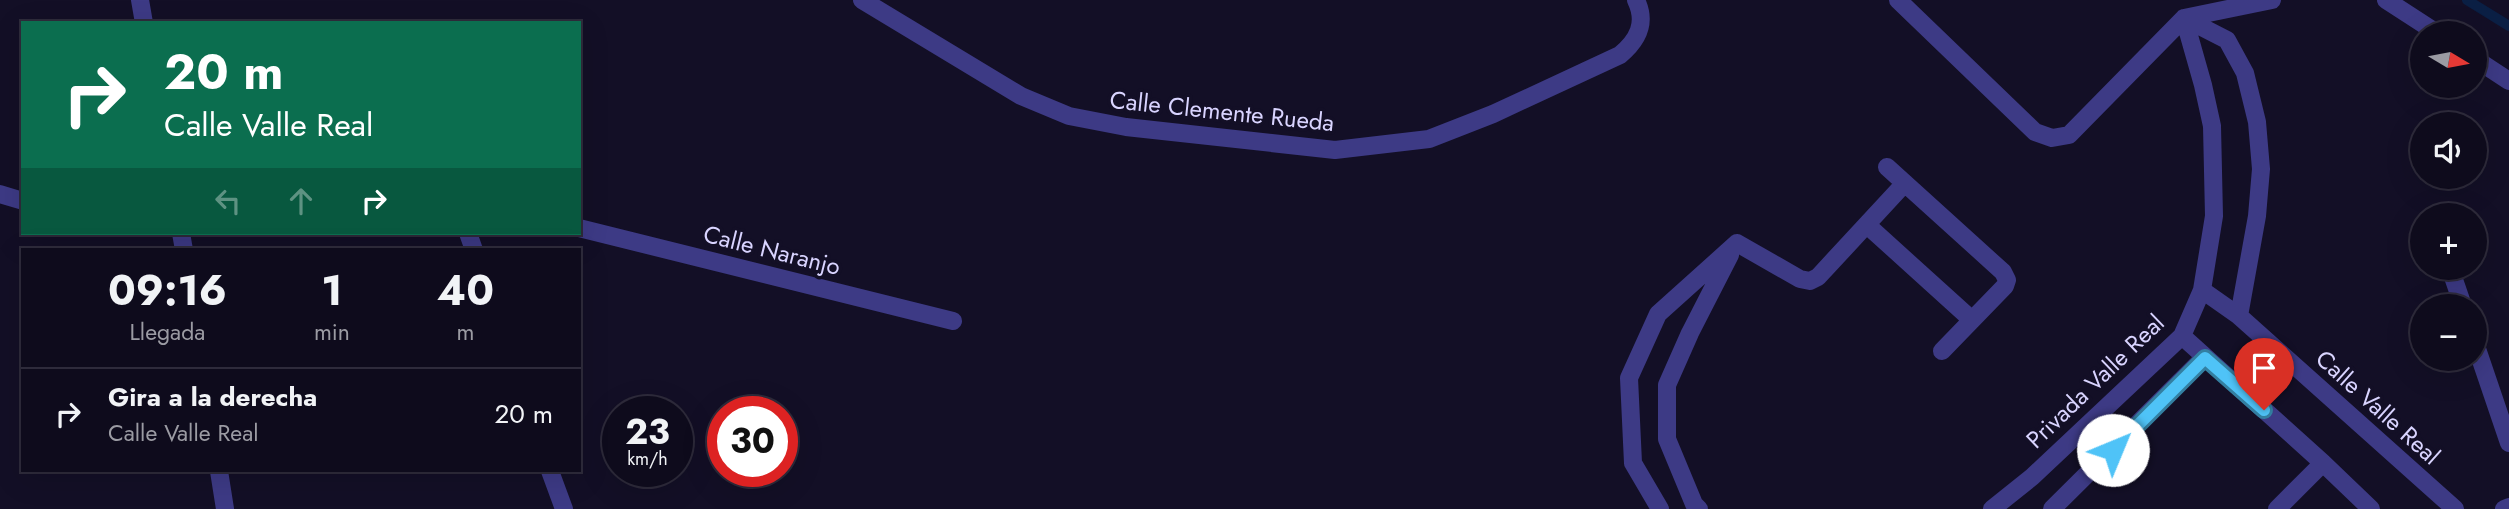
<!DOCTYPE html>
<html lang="es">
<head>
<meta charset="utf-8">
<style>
	:root { --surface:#0e0b1c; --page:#1c1929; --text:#f1f3f6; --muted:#9b9ba3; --line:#2e2b3b }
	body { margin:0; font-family:Jost,sans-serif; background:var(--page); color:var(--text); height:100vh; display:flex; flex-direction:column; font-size:26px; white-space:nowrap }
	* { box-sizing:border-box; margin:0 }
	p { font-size:23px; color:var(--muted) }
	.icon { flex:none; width:38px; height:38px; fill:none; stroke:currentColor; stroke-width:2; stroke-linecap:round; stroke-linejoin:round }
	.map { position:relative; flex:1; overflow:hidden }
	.side { position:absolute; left:21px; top:248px; width:560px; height:224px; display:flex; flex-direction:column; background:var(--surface); border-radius:0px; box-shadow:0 7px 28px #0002,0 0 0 2px var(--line) }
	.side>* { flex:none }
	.guide { position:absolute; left:21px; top:21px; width:560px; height:214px; border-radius:0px; box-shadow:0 7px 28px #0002,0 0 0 2px var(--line); background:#0b6e4f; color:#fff; overflow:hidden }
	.needle { width:46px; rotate:100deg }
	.controls { position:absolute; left:2410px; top:21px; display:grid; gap:14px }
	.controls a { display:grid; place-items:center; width:77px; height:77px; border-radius:50%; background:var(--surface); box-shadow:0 7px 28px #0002,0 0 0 2px var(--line); font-size:35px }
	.speed { position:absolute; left:602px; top:396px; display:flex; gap:14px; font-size:35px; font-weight:700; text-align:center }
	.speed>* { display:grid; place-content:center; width:91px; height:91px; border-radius:50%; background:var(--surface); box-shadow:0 7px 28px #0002,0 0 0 2px var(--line); line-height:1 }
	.speed small { font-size:18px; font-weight:400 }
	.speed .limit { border:10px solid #d22; background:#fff; color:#111 }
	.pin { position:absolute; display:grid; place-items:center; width:60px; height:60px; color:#fff; margin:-72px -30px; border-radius:50% 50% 50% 0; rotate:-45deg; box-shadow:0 0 7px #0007 }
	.pin .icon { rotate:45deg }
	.me { position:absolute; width:77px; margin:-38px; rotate:45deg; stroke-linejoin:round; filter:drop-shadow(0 0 5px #0008) }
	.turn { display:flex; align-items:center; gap:24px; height:147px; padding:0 28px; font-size:32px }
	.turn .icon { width:91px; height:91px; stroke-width:2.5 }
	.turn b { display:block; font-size:49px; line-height:60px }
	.lanes { display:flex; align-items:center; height:66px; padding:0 28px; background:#0003; justify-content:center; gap:35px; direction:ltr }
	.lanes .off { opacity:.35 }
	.eta { display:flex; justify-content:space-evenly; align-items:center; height:119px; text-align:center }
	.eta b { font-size:42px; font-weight:700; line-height:49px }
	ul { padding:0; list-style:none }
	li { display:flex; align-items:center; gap:21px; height:91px; padding:0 28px; border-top:2px solid var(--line) }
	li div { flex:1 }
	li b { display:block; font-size:26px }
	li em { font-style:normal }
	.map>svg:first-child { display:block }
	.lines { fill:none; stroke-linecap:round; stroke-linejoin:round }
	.stream { stroke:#0a1f44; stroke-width:10 }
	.street { stroke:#3d3a85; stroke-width:18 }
	.route-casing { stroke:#337fa1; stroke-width:18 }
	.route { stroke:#4fc3f7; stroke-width:12 }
	.labels { text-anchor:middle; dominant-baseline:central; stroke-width:7; stroke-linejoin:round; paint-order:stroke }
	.street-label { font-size:24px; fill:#d9d4ff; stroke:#130f26 }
</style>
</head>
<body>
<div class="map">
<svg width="2509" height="509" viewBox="0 0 2509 509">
	<rect width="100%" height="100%" fill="#130f26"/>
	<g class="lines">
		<path class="stream" d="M 2467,0 L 2509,26"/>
		<path class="street" d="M 140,0 L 144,23
			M 862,0 L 1021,96 L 1069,116 L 1126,127 L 1335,150 L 1429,139 L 1493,114 L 1620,55 C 1638,40 1647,23 1636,0
			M 1898,0 L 2035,132 L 2052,138 L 2069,135 L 2184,18 L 2272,0
			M 2386,0 L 2437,33
			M 2184,18 L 2227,40 L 2245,73 L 2257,122 L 2261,169 L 2257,216 L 2239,316
			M 2474,58 L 2509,81
			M 1887,167 L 2003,272 L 2007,280 L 2005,286 L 1942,351
			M 0,194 L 23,201
			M 1867,225 L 1972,320
			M 579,228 L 953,321
			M 181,233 L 184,250
			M 468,233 L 474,250
			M 1737,243 L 1800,279 L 1810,281 L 1818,277 L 1905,183
			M 2450,268 L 2463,306
			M 2202,290 L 2239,316 L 2455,509
			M 2182,336 L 2323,463 L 2371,509
			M 2474,340 L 2509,443
			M 219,471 L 225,509
			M 550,471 L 564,509
			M 1660,509 L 1633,463 L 1629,378 L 1658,314 L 1737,243
			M 1699,509 L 1694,504 L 1667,439 L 1667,385 L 1690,333 L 1730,255
			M 1992,509 L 2032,477 L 2182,336 L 2202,290 L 2214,216 L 2212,126 L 2203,85 L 2184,18
			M 2052,509 L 2205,357
			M 2277,509 L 2323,463
			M 2504,509 L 2509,507"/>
	</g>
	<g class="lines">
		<g class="route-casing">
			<path id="route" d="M 2113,450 L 2205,358 L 2264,410"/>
		</g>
		<use href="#route" class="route"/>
	</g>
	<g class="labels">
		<g class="street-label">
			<text transform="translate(1222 111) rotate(6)">Calle Clemente Rueda</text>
			<text transform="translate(772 250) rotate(14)">Calle Naranjo</text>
			<text transform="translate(2095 381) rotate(-44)">Privada Valle Real</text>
			<text transform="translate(2378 407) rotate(42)">Calle Valle Real</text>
		</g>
	</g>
</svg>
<div class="controls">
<a><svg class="needle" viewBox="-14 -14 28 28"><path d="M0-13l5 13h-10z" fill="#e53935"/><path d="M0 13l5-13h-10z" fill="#9b9ba3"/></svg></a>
<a><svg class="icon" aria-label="sound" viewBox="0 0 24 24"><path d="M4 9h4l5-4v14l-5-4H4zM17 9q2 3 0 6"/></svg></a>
<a>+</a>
<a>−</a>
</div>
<div class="speed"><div>23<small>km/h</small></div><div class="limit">30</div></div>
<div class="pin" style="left:2264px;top:410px;background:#d93025"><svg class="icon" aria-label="arrive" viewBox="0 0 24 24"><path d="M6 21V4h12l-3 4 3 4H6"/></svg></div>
<svg class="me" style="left:2113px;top:450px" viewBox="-20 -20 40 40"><circle r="19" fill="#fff"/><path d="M0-13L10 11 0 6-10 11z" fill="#4fc3f7"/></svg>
<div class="guide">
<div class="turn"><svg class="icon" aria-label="right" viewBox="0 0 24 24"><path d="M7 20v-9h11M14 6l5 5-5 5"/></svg><div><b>20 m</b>Calle Valle Real</div></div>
<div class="lanes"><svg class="icon off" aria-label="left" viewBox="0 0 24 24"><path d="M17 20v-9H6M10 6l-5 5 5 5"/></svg><svg class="icon off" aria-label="ahead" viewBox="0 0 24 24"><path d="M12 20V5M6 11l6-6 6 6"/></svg><svg class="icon" aria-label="right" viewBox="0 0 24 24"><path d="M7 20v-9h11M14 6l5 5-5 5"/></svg></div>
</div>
<section class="side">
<div class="eta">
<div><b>09:16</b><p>Llegada</p></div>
<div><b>1</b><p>min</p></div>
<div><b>40</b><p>m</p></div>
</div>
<ul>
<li><svg class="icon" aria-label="right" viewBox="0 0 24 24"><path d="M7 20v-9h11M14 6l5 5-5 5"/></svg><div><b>Gira a la derecha</b><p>Calle Valle Real</p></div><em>20 m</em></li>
</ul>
</section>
</div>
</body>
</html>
